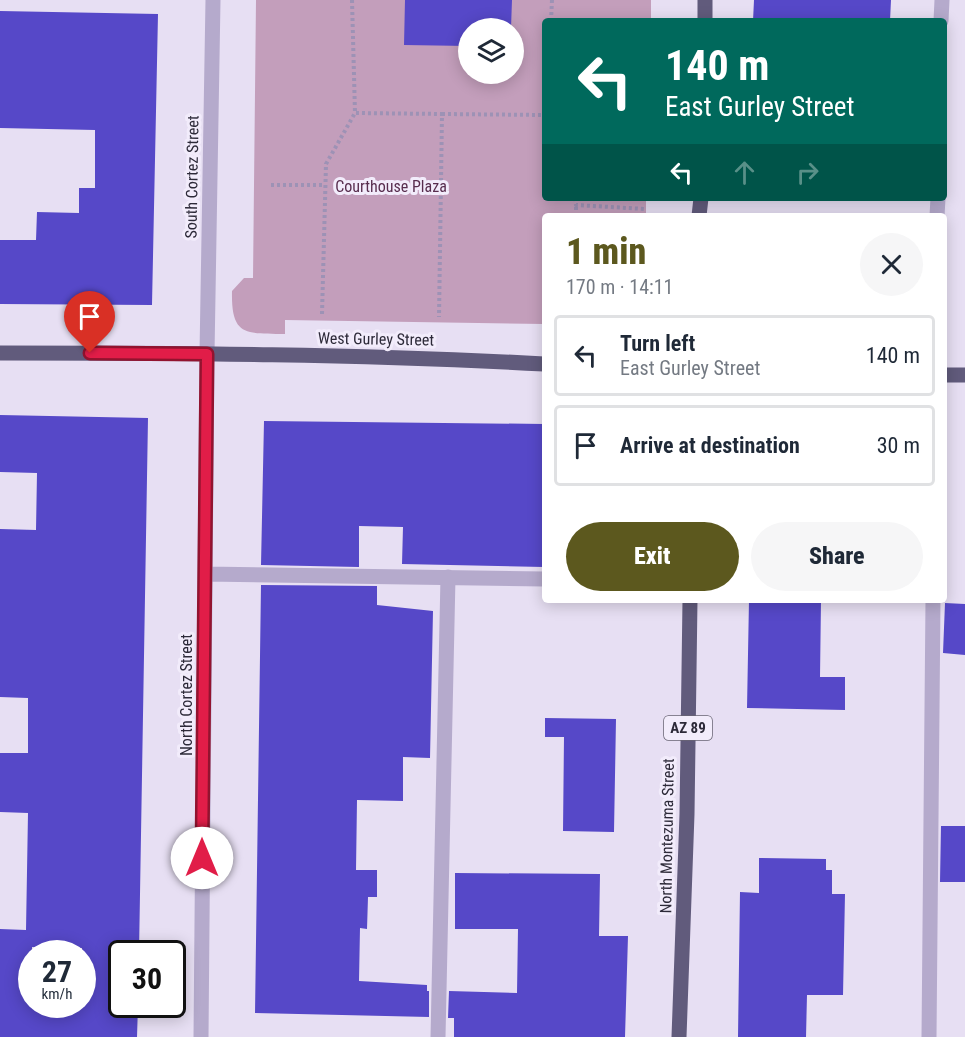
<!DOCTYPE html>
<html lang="en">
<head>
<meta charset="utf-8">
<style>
	:root { --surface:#fff; --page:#f6f6f7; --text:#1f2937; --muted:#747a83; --line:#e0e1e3; --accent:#5c581e }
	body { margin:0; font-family:"Roboto Condensed",sans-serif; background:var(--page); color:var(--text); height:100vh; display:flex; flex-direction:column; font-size:22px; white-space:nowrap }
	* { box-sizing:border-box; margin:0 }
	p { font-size:20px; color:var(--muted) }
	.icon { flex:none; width:33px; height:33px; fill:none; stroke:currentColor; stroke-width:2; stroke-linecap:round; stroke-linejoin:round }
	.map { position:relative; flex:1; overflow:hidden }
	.side { position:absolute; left:542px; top:213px; width:405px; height:390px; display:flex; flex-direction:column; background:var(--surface); border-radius:6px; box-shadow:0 3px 15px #0003 }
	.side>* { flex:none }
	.banner { position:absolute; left:542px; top:18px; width:405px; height:183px; border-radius:6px; box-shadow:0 3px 15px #0003; background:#00695c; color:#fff; overflow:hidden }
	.controls { position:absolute; left:458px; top:18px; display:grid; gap:12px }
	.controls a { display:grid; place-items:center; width:66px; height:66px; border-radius:50%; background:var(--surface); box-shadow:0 3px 15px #0003; font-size:30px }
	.speed { position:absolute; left:18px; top:940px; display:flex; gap:12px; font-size:30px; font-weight:700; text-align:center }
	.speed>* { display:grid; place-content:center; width:78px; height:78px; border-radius:50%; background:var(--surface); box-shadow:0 3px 15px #0003; line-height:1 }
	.speed small { font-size:15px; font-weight:400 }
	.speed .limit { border:3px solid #111; border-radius:9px; background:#fff; color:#111 }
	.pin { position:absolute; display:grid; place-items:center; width:51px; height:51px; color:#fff; margin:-62px -26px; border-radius:50% 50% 50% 0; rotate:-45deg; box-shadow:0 0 6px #0007 }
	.pin .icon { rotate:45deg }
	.me { position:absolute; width:66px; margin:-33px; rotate:0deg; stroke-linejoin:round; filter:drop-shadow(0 0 4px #0008) }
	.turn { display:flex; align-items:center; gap:21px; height:126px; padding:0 24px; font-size:27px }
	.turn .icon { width:78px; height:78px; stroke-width:2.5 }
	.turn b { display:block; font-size:42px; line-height:51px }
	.lanes { display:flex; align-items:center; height:57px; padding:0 24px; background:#0003; justify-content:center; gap:30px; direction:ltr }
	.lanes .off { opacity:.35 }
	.round { display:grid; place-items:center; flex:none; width:63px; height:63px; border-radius:32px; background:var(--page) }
	.headline { display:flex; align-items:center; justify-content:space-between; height:102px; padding:0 24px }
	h1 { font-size:36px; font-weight:800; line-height:45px; color:var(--accent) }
	.action { display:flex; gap:12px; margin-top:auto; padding:12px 24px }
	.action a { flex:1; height:69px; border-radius:36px; background:var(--accent); color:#fff; font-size:24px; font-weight:800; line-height:69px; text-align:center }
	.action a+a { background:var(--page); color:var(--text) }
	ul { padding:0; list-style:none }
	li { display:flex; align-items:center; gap:18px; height:81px; margin:0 12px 9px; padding:0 12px; border:3px solid var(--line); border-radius:6px }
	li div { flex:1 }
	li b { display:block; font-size:22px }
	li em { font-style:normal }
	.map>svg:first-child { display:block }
	.green { fill:#c39ebb; fill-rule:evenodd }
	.building { fill:#5648c8; fill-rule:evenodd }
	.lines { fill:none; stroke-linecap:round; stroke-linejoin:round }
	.path { stroke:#9d92b5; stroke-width:4; stroke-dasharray:3 3; stroke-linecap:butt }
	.minor { stroke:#b5aacc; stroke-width:15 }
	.major { stroke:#615b7c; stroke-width:15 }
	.route-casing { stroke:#92132f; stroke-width:15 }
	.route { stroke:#e11d48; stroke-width:10 }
	.labels { text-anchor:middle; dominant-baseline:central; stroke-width:6; stroke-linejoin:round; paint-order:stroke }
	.shield { fill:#f2ecfb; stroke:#686473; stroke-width:1.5 }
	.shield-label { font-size:15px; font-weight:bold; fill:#2d2a39 }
	.street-label { font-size:16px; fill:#2d2a39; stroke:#f2ecfb }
	.park-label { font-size:16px; fill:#582d4e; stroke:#f2ecfb }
</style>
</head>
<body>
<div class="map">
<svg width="965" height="1037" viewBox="0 0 965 1037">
	<rect width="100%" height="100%" fill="#e7dff3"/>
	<path class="green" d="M 256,0 L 651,0 L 651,21 L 544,21 L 544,198 L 646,198 L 646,216 L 544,216 L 544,324 L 285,320 L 285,334 C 246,333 231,337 232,291 L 244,278 L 253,278 ZM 468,28 L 513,28 L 513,74 L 468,74 Z"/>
	<path class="building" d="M 405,0 L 512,0 L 511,28 L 468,28 L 468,46 L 404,45 Z
		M 754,0 L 891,0 L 890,21 L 753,21 Z
		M 0,11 L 158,14 L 152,305 L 0,304 L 0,240 L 36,240 L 37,212 L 79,213 L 79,188 L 95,188 L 95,130 L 0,128 Z
		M 0,415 L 148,418 L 139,954 L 122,954 L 122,1005 L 138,1005 L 137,1037 L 0,1037 L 0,929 L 26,930 L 28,813 L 0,812 L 0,753 L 28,753 L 28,698 L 0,697 L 0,529 L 36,530 L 37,473 L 0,472 ZM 32,947 L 82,948 L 82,1005 L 32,1005 Z
		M 264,421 L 544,424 L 544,567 L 402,564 L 403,527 L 359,526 L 359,567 L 261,565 Z
		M 261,585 L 377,586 L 377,605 L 433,611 L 430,758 L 403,757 L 403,801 L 357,800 L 356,870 L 377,870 L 377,897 L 368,897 L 367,929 L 360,928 L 359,981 L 427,985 L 427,991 L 429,991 L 429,1017 L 255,1013 Z
		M 749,600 L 821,600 L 820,677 L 845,677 L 845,710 L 747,708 Z
		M 945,603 L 965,604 L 965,655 L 943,653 Z
		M 545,718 L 616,719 L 614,832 L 563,831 L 564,737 L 545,737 Z
		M 941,826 L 965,826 L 965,882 L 940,882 Z
		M 759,858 L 826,859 L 826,870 L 832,870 L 832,894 L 845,894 L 843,995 L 807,995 L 806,1037 L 738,1037 L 740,892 L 759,893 Z
		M 455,873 L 600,874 L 599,936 L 628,936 L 625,1037 L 454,1037 L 454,1018 L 448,1018 L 449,991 L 517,993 L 518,929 L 455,929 Z"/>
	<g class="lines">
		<path class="path" d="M 352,0 L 355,113 L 442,114 L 439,317
			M 551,21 L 552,0
			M 442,114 L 544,115
			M 271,185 L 325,185
			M 575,198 L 576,205 L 645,209
			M 576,216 L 576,205
			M 322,314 L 326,164 L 355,113"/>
		<path class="minor" d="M 941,21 L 942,0
			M 937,216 L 938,198
			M 205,574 L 544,579
			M 201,1037 L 207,354 L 213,0
			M 438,1037 L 448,577
			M 929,1037 L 933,600"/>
		<path class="major" d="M 705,21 L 705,0
			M 699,216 L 701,198
			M 0,353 C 182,353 363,354 544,364
			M 944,375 L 965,375
			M 679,1037 L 687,814 L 690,600"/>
	</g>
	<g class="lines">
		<g class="route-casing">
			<path id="route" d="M 90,353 L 207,354 L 202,858"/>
		</g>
		<use href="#route" class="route"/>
	</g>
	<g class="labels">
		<rect class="shield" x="664" y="716" width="48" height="24" rx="4.5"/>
		<g class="shield-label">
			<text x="688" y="728">AZ 89</text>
		</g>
		<g class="street-label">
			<text transform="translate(192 177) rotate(-89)">South Cortez Street</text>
			<text transform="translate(376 339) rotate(1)">West Gurley Street</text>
			<text transform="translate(186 695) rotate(-90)">North Cortez Street</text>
			<text transform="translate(667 836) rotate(-89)">North Montezuma Street</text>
		</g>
		<g class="park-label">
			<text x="391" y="186">Courthouse Plaza</text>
		</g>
	</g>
</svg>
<div class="controls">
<a><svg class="icon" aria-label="layers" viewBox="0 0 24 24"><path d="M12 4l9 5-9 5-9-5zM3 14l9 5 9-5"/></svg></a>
</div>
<div class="speed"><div>27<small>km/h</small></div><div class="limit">30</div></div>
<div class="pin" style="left:90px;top:353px;background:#d93025"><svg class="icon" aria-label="arrive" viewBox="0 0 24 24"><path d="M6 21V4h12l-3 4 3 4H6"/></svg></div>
<svg class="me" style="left:202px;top:858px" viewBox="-20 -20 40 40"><circle r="19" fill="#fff"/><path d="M0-13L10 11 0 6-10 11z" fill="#e11d48"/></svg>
<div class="banner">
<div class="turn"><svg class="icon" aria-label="left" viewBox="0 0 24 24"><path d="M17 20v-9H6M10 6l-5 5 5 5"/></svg><div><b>140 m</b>East Gurley Street</div></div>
<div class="lanes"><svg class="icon" aria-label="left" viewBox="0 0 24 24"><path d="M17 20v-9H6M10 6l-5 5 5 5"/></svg><svg class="icon off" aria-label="ahead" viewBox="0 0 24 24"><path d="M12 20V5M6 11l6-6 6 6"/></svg><svg class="icon off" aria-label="right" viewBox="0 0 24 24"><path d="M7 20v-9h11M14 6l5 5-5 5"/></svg></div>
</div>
<section class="side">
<div class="headline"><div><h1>1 min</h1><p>170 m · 14:11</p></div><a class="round"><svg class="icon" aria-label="close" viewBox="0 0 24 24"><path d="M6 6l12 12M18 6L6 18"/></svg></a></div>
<ul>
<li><svg class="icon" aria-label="left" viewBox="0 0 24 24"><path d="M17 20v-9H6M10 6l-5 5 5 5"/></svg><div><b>Turn left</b><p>East Gurley Street</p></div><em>140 m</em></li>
<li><svg class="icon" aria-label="arrive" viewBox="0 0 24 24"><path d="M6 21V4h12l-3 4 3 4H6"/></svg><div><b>Arrive at destination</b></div><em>30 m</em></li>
</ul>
<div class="action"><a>Exit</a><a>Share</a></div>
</section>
</div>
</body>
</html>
